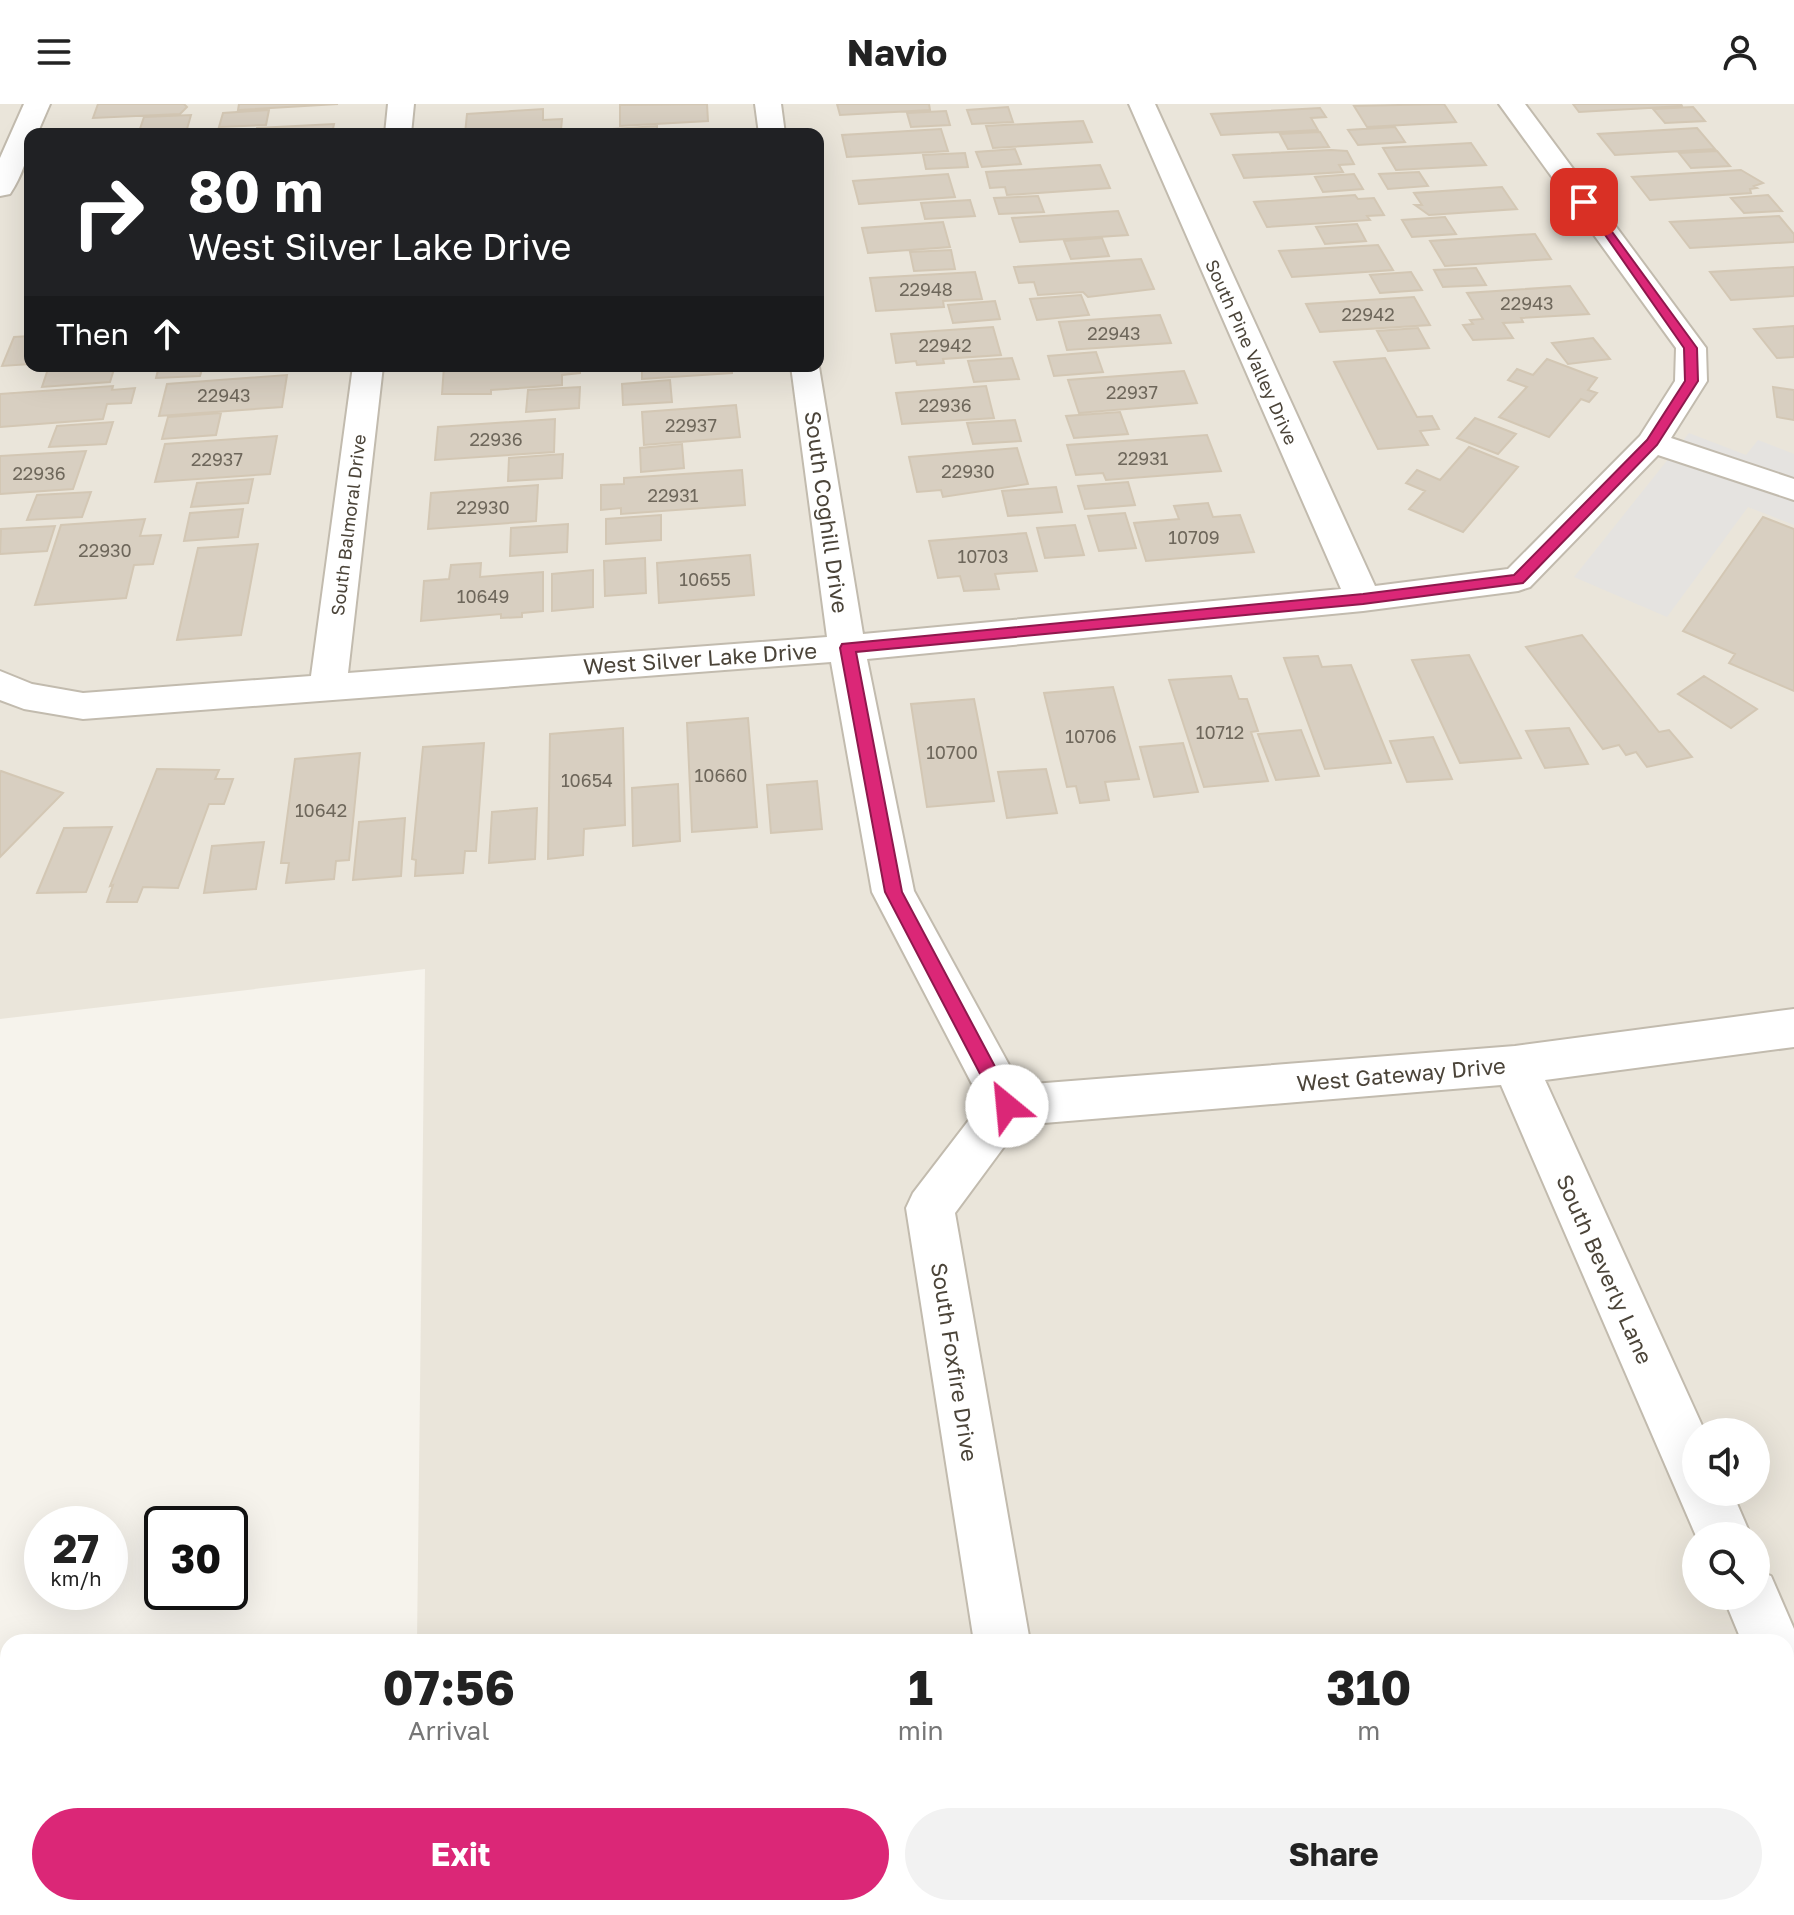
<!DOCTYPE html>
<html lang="en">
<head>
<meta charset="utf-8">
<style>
	:root { --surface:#fff; --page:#f2f2f2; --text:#222; --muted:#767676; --accent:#db2777 }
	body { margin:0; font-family:"Golos Text",sans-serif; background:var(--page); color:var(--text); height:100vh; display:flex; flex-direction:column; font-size:30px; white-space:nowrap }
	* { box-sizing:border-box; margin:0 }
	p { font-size:26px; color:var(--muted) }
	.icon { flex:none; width:44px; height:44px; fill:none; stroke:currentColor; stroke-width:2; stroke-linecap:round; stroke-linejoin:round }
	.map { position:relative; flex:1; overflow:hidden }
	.drawer { position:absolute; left:0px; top:1530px; width:1794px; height:282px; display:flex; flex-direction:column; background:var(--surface); border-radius:24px 24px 0 0; box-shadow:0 8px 32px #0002 }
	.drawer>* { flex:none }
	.hud { position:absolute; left:24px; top:24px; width:800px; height:244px; border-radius:16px; box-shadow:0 8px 32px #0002; background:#202124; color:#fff; overflow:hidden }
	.controls { position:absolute; left:1682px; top:1314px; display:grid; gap:16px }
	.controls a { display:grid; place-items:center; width:88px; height:88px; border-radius:50%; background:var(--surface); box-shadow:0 8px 32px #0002; font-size:40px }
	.speed { position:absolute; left:24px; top:1402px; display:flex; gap:16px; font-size:40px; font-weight:700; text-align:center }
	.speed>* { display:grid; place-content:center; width:104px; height:104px; border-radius:50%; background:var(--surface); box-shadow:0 8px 32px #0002; line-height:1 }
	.speed small { font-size:20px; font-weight:400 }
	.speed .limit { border:4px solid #111; border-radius:12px; background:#fff; color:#111 }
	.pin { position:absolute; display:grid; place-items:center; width:68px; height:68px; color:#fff; margin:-34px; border-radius:16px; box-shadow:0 4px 12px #0006 }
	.me { position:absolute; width:88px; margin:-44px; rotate:332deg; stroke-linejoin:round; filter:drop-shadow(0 0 6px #0008) }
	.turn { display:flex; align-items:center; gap:28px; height:168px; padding:0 32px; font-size:36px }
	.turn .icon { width:104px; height:104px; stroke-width:2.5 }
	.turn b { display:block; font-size:56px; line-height:68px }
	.then { display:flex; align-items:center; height:76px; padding:0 32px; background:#0003; gap:16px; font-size:30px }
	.eta { display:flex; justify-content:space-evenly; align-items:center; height:136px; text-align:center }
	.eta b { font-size:48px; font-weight:700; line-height:56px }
	.button { display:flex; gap:16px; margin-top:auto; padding:16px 32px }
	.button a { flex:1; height:92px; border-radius:48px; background:var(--accent); color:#fff; font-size:32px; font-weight:700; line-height:92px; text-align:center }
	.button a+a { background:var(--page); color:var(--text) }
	header { display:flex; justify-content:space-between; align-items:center; height:104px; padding:0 32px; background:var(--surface); font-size:36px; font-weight:700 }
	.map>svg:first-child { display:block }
	.residential { fill:#eae5da; fill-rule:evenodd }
	.parking { fill:#e5e3e0 }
	.building { fill:#d8cfc1; stroke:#d3c7b4; stroke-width:2 }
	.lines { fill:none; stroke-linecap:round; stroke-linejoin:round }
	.street-casing { stroke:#c2bbae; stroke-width:4 }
	.street { fill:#fff; fill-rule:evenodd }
	.route { fill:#db2777; stroke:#8e194d; stroke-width:2 }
	.labels { text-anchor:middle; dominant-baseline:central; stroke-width:6; stroke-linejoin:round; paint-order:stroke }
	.number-label { font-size:18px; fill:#6e675b }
	.far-street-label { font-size:18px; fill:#4b4439; stroke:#fff }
	.street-label { font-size:22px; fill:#4b4439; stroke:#fff }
</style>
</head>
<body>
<header><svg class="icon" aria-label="menu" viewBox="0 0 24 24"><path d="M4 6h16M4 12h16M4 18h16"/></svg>Navio<svg class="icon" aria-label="person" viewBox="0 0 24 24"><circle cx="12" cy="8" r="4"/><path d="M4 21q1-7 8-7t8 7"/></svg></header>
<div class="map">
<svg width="1794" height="1811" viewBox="0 0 1794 1811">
	<rect width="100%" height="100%" fill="#f6f3ec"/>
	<path class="residential" d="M 0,0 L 1794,0 L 1794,1811 L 413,1811 L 413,1804 L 1786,1804 L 1786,1538 L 417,1538 L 425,865 L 0,915 ZM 30,30 L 818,30 L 818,262 L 30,262 ZM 1696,1328 L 1756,1328 L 1756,1388 L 1696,1388 ZM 1696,1432 L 1756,1432 L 1756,1492 L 1696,1492 Z"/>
	<path class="parking" d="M 1689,329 L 1746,351 L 1758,336 L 1794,350 L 1794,421 L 1748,403 L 1667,513 L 1574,473 Z"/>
	<path class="building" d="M 98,0 L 184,0 L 187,3 L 180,10 L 93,14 Z
		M 239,0 L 338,0 L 238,6 Z
		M 707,0 L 708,17 L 620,22 L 620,1 Z
		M 837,0 L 929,0 L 930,6 L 840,11 Z
		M 1444,0 L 1456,18 L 1367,23 L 1354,2 Z
		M 1573,0 L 1681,0 L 1682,2 L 1579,8 Z
		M 1008,3 L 1013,18 L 972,20 L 967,6 Z
		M 1693,3 L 1705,17 L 1665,19 L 1653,5 Z
		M 1320,4 L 1326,13 L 1311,14 L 1318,26 L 1221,31 L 1211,10 Z
		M 543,5 L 543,16 L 562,15 L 561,26 L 465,30 L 467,10 Z
		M 269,6 L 266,21 L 219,23 L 223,9 Z
		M 946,7 L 950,21 L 911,23 L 907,9 Z
		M 191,11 L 187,25 L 139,28 L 144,13 Z
		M 1083,17 L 1092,38 L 993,44 L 986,22 Z
		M 334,20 L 332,30 L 245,30 L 256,28 L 257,24 Z
		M 657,22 L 657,30 L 613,30 L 613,25 Z
		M 1395,23 L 1405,38 L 1358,41 L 1348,26 Z
		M 1697,24 L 1715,45 L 1615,51 L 1598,30 Z
		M 941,25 L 948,47 L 847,53 L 842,31 Z
		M 1320,28 L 1329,43 L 1288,45 L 1280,30 Z
		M 1471,39 L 1486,61 L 1396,66 L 1383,44 Z
		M 1015,45 L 1021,60 L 982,63 L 976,48 Z
		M 1331,46 L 1347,47 L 1354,60 L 1339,61 L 1343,68 L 1244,74 L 1233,51 Z
		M 1717,47 L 1730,62 L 1691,64 L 1679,49 Z
		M 965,49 L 968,63 L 926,65 L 923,51 Z
		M 1100,61 L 1110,84 L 1007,91 L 1005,83 L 990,84 L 986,68 Z
		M 1741,66 L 1763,79 L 1754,82 L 1757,84 L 1750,85 L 1751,89 L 1650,96 L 1632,73 Z
		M 1419,68 L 1428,82 L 1388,85 L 1379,70 Z
		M 948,70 L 955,93 L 859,100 L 853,77 Z
		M 1354,70 L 1363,85 L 1323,88 L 1315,73 Z
		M 1502,83 L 1517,105 L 1429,111 L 1415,101 L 1422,101 L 1414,89 Z
		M 1355,91 L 1358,95 L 1374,94 L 1384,111 L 1367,112 L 1370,116 L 1267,123 L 1254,98 Z
		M 1768,91 L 1782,107 L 1744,109 L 1731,94 Z
		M 1038,92 L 1044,108 L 999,110 L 994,94 Z
		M 970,96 L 975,112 L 925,115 L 921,99 Z
		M 1118,107 L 1128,131 L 1020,138 L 1012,114 Z
		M 1779,112 L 1794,130 L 1794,138 L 1690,144 L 1670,118 Z
		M 1445,113 L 1456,130 L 1412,133 L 1402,116 Z
		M 943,118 L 950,143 L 868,149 L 862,124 Z
		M 1357,120 L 1366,137 L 1325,140 L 1316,123 Z
		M 1535,130 L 1551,155 L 1445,162 L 1430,137 Z
		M 1102,134 L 1109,152 L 1071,155 L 1064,137 Z
		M 1378,141 L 1393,166 L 1292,173 L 1279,147 Z
		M 951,146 L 955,165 L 914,167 L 910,148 Z
		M 1141,155 L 1154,185 L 1088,193 L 1083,188 L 1038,191 L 1034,178 L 1019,179 L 1014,163 Z
		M 1794,163 L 1794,192 L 1731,196 L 1710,168 Z
		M 1476,164 L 1486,181 L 1443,183 L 1434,166 Z
		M 975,168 L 982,195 L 943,197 L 944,203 L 876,207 L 870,174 Z
		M 1411,168 L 1422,186 L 1380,189 L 1370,171 Z
		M 1570,182 L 1589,210 L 1521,214 L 1523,218 L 1503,219 L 1513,234 L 1473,236 L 1463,221 L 1473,220 L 1470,216 L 1483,215 L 1467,189 Z
		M 1081,191 L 1089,211 L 1037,216 L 1030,195 Z
		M 1414,193 L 1430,221 L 1320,228 L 1306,200 Z
		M 995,197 L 1000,215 L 953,219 L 948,201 Z
		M 1160,211 L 1171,239 L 1067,246 L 1059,218 Z
		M 1794,222 L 1794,253 L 1777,254 L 1754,225 Z
		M 993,223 L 1001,251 L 943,255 L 944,259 L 917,261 L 916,257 L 896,259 L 891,230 Z
		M 1418,224 L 1429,244 L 1388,247 L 1377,227 Z
		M 30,232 L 30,260 L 2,262 L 14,233 Z
		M 1593,234 L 1610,255 L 1568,260 L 1552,239 Z
		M 1096,248 L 1103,268 L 1054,272 L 1048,252 Z
		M 1012,254 L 1019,275 L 974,278 L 968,257 Z
		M 1385,254 L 1417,313 L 1432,312 L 1439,325 L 1420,327 L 1428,341 L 1378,345 L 1334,258 Z
		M 1547,255 L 1597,274 L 1588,286 L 1597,289 L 1589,298 L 1581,295 L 1549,333 L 1499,313 L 1527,283 L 1508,276 L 1517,265 L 1533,271 Z
		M 49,262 L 115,262 L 110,278 L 42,283 Z
		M 159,262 L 203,262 L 200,272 L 156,274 Z
		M 444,262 L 580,262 L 580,269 L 562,271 L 562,281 L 491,286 L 491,290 L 442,290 Z
		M 642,262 L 732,262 L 732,269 L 642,275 Z
		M 1184,267 L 1197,299 L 1079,309 L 1068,276 Z
		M 287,271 L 282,303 L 159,312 L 167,280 Z
		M 670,276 L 672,298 L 623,301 L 622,280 Z
		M 113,282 L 112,286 L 135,284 L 131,299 L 107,300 L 103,315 L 0,323 L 0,290 Z
		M 986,282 L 994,314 L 902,320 L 896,289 Z
		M 580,283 L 579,304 L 526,308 L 528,286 Z
		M 1773,283 L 1794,286 L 1794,316 L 1777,313 Z
		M 736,301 L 740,333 L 644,341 L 642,308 Z
		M 1120,308 L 1128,330 L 1074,334 L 1066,312 Z
		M 221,309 L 216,331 L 162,335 L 168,313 Z
		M 1475,314 L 1516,330 L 1498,350 L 1457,334 Z
		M 555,315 L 554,348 L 435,356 L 438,323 Z
		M 1015,316 L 1021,337 L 973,340 L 967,319 Z
		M 113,318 L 106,340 L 49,343 L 57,322 Z
		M 1207,331 L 1221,367 L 1106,376 L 1103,369 L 1076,371 L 1067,341 Z
		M 277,332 L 270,370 L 155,378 L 165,340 Z
		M 682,340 L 684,364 L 641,368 L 640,344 Z
		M 1469,343 L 1518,363 L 1463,428 L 1409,405 L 1425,387 L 1406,379 L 1417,366 L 1440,376 Z
		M 1017,344 L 1028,380 L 943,393 L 941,386 L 917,388 L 909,353 Z
		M 86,347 L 73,385 L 0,390 L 0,352 Z
		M 563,350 L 562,374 L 508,377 L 509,354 Z
		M 742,366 L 745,401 L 621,410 L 621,404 L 601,406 L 601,381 L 624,380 L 624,374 Z
		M 253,375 L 248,399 L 191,403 L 197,379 Z
		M 1128,378 L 1135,401 L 1085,405 L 1078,382 Z
		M 538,381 L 536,417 L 428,425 L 431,389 Z
		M 1056,383 L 1062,408 L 1008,412 L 1002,387 Z
		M 91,388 L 82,413 L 27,416 L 37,391 Z
		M 1208,399 L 1213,413 L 1240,411 L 1254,448 L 1146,457 L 1134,419 L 1179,415 L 1174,402 Z
		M 243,405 L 238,433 L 184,437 L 190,409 Z
		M 1125,409 L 1136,444 L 1099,447 L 1088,412 Z
		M 661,411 L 661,436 L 606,440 L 606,415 Z
		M 1763,413 L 1794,425 L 1794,587 L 1729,559 L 1735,550 L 1683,527 Z
		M 145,415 L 140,432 L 161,431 L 153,460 L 134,461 L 126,494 L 35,501 L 61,421 Z
		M 568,420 L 567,448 L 510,452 L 511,424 Z
		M 1075,421 L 1084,451 L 1045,454 L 1037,424 Z
		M 55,422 L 47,447 L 0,450 L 1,425 Z
		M 1026,429 L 1037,467 L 995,470 L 999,485 L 964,487 L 960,472 L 938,474 L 929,437 Z
		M 258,440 L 241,531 L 177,536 L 198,444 Z
		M 750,451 L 754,491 L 659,499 L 657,459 Z
		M 645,454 L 646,489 L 605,492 L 604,457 Z
		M 481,459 L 480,473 L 543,468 L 543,507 L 522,509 L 522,513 L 501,514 L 501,510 L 421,517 L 424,477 L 449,475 L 451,461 Z
		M 593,466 L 593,503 L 552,507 L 552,470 Z
		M 1582,531 L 1659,628 L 1669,626 L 1692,653 L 1647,663 L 1636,648 L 1626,651 L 1619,641 L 1603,645 L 1526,543 Z
		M 1469,551 L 1521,654 L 1460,659 L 1412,556 Z
		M 1318,552 L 1322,563 L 1351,561 L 1391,659 L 1325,665 L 1284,554 Z
		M 1231,572 L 1239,595 L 1247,595 L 1258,627 L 1251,628 L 1268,677 L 1204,683 L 1169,576 Z
		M 1704,572 L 1757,605 L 1731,624 L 1678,590 Z
		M 1113,583 L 1139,675 L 1105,678 L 1109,696 L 1080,699 L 1076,682 L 1067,683 L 1044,589 Z
		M 974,595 L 994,697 L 927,703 L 911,600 Z
		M 748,614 L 757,723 L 692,728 L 687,619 Z
		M 623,624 L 625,721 L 584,725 L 583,751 L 548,755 L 550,630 Z
		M 1569,624 L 1588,660 L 1545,664 L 1526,627 Z
		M 1301,626 L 1319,672 L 1276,676 L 1258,630 Z
		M 1433,633 L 1452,675 L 1407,678 L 1390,637 Z
		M 484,639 L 476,747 L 465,747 L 463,769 L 415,772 L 416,756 L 412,755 L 423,643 Z
		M 1183,639 L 1198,688 L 1154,693 L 1140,643 Z
		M 360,649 L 349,756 L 336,757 L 334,775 L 286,779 L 289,759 L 281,759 L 295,655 Z
		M 157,665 L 219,666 L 215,675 L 233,675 L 224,700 L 209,700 L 178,784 L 143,783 L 137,798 L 107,798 L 113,781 L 110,782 Z
		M 1046,665 L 1057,709 L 1007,714 L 998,668 Z
		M 1,667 L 63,689 L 0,753 L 0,669 Z
		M 817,677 L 822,725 L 771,729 L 767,681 Z
		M 678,680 L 680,737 L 633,742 L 632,684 Z
		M 537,704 L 535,755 L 489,759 L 492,708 Z
		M 405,714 L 401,772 L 353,776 L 359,718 Z
		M 112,723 L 86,788 L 37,789 L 64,724 Z
		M 264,738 L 256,785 L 204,789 L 212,742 Z"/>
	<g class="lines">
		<g class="street-casing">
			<path id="street" d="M 24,0 L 50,0 L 37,30 L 30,30 C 30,51 21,73 10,90 L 0,92 L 0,54 Z
				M 388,0 L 414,0 L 411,30 L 385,30 Z
				M 755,0 L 781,0 L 785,30 L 759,30 Z
				M 1129,0 L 1155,0 L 1375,482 L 1508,465 L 1640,332 L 1675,277 L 1676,244 L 1499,0 L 1525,0 L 1706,244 L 1707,277 L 1671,334 L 1794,375 L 1794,396 L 1658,351 L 1530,483 L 1518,487 L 1363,507 L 867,555 L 914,787 L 1020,981 L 1515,942 L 1794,905 L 1794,943 L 1545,976 L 1705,1328 L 1696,1328 L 1696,1388 L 1732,1388 L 1751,1432 L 1696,1432 L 1501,981 L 1020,1021 L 955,1109 L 1030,1538 L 974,1538 L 906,1104 L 913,1089 L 982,999 L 872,788 L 831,558 L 83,615 L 24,605 L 0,596 L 0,567 L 32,580 L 83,589 L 311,572 L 353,262 L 383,262 L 348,569 L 827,533 L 791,262 L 818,262 L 818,257 L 863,530 L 1341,485 Z
				M 1756,1466 L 1771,1472 L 1794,1525 L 1794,1618 L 1786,1615 L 1786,1538 L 1742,1538 L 1723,1492 L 1756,1492 Z
				M 1015,1804 L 1077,1804 L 1078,1811 L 1016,1811 Z"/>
		</g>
		<use href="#street" class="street"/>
	</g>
	<path class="route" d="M 1580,95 L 1588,95 L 1697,244 L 1698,277 L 1657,341 L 1523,479 L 1363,500 L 856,548 L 902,788 L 1016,1002 L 1013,1008 L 1000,1008 L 885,788 L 840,544 L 842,540 L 1363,490 L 1514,471 L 1647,336 L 1685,277 L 1684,244 Z"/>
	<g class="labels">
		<g class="number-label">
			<text x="926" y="185">22948</text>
			<text x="1527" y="199">22943</text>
			<text x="1368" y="210">22942</text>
			<text x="1114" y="229">22943</text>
			<text x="945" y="241">22942</text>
			<text x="1132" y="288">22937</text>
			<text x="224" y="291">22943</text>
			<text x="945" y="301">22936</text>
			<text x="691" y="321">22937</text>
			<text x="496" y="335">22936</text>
			<text x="1143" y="354">22931</text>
			<text x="217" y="355">22937</text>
			<text x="968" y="367">22930</text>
			<text x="39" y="369">22936</text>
			<text x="673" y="391">22931</text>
			<text x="483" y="403">22930</text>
			<text x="1194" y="433">10709</text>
			<text x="105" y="446">22930</text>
			<text x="983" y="452">10703</text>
			<text x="705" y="475">10655</text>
			<text x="483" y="492">10649</text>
			<text x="1220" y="628">10712</text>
			<text x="1091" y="632">10706</text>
			<text x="952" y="648">10700</text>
			<text x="721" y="671">10660</text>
			<text x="587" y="676">10654</text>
			<text x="321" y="706">10642</text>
		</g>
		<g class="far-street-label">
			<text transform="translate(1252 248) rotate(66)">South Pine Valley Drive</text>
			<text transform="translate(348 421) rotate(-83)">South Balmoral Drive</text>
		</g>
		<g class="street-label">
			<text transform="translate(827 408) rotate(82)">South Coghill Drive</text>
			<text transform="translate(700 554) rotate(-4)">West Silver Lake Drive</text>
			<text transform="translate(1401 970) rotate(-5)">West Gateway Drive</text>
			<text transform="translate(1605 1165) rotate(66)">South Beverly Lane</text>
			<text transform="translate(955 1258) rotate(81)">South Foxfire Drive</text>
		</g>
	</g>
</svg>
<div class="controls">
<a><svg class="icon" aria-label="sound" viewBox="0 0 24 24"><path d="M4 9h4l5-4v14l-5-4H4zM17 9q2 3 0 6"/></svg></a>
<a><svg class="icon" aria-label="search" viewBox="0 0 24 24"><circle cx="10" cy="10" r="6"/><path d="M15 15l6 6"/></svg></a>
</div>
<div class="speed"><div>27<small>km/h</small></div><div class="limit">30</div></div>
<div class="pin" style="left:1584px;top:98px;background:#d93025"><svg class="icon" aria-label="arrive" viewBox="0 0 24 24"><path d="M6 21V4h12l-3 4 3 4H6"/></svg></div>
<svg class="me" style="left:1007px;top:1002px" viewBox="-20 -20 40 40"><circle r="19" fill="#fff"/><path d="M0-13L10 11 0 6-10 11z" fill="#db2777"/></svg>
<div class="hud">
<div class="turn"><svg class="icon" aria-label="right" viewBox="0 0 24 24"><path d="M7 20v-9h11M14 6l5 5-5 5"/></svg><div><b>80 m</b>West Silver Lake Drive</div></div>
<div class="then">Then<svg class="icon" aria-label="ahead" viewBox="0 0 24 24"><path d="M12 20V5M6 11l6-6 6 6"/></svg></div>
</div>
<section class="drawer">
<div class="eta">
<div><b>07:56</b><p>Arrival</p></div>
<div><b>1</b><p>min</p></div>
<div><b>310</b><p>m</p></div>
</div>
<div class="button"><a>Exit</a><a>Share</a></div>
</section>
</div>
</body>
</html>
